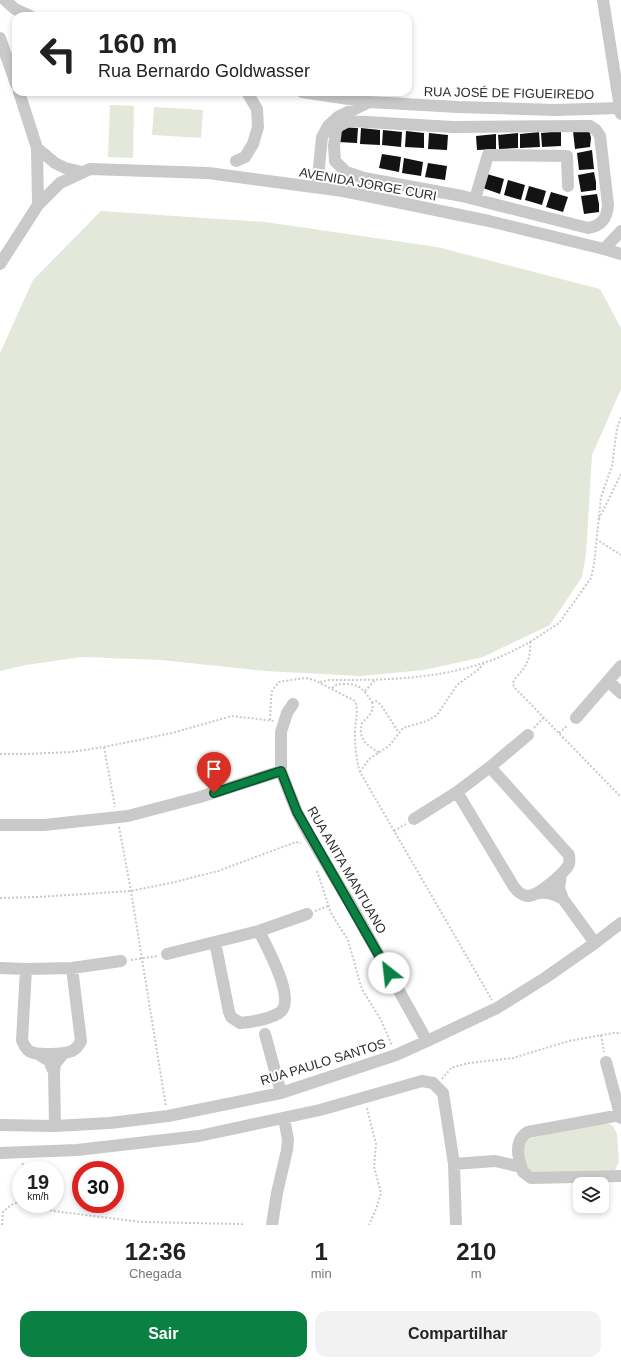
<!DOCTYPE html>
<html lang="pt">
<head>
<meta charset="utf-8">
<style>
	:root { --surface:#fff; --page:#f2f2f2; --text:#222; --muted:#767676; --accent:#0b8043 }
	body { margin:0; font-family:Helvetica,sans-serif; background:var(--page); color:var(--text); height:100vh; display:flex; flex-direction:column; font-size:15px; white-space:nowrap }
	* { box-sizing:border-box; margin:0 }
	p { font-size:13px; color:var(--muted) }
	.icon { flex:none; width:22px; height:22px; fill:none; stroke:currentColor; stroke-width:2; stroke-linecap:round; stroke-linejoin:round }
	.map { position:relative; height:1225px; overflow:hidden }
	.details { display:flex; flex-direction:column; background:var(--surface); flex:1 }
	.details>* { flex:none }
	.top-card { position:absolute; left:12px; top:12px; width:400px; height:84px; border-radius:12px; box-shadow:0 2px 6px #0003; background:#fff; color:var(--text); overflow:hidden }
	.tools { position:absolute; left:573px; top:1177px; display:grid; gap:8px }
	.tools a { display:grid; place-items:center; width:36px; height:36px; border-radius:8px; background:var(--surface); box-shadow:0 2px 6px #0003; font-size:20px }
	.speed { position:absolute; left:12px; top:1161px; display:flex; gap:8px; font-size:20px; font-weight:700; text-align:center }
	.speed>* { display:grid; place-content:center; width:52px; height:52px; border-radius:50%; background:var(--surface); box-shadow:0 2px 6px #0003; line-height:1 }
	.speed small { font-size:10px; font-weight:400 }
	.speed .limit { border:6px solid #d22; background:#fff; color:#111 }
	.pin { position:absolute; display:grid; place-items:center; width:34px; height:34px; color:#fff; margin:-41px -17px; border-radius:50% 50% 50% 0; rotate:-45deg; box-shadow:0 0 4px #0007 }
	.pin .icon { rotate:45deg }
	.me { position:absolute; width:44px; margin:-22px; rotate:331deg; stroke-linejoin:round; filter:drop-shadow(0 0 3px #0008) }
	.turn { display:flex; align-items:center; gap:14px; height:84px; padding:0 20px; font-size:18px }
	.turn .icon { width:52px; height:52px; stroke-width:2.5 }
	.turn b { display:block; font-size:28px; line-height:34px }
	.eta { display:flex; justify-content:space-evenly; align-items:center; height:68px; text-align:center }
	.eta b { font-size:24px; font-weight:700; line-height:28px }
	.action { display:flex; gap:8px; margin-top:auto; padding:8px 20px }
	.action a { flex:1; height:46px; border-radius:12px; background:var(--accent); color:#fff; font-size:16px; font-weight:700; line-height:46px; text-align:center }
	.action a+a { background:var(--page); color:var(--text) }
	.map>svg:first-child { display:block }
	.green { fill:#e3e8da }
	.building { fill:#131313 }
	.lines { fill:none; stroke-linecap:round; stroke-linejoin:round }
	.path { stroke:#c9c9c9; stroke-width:2; stroke-dasharray:2 2; stroke-linecap:butt }
	.minor { stroke:#c9c9c9; stroke-width:12 }
	.route-casing { stroke:#07532c; stroke-width:10 }
	.route { stroke:#0b8043; stroke-width:7 }
	.labels { text-anchor:middle; dominant-baseline:central; stroke-width:4; stroke-linejoin:round; paint-order:stroke }
	.street-label { font-size:13px; fill:#2c2c2c; stroke:#fff }
</style>
</head>
<body>
<div class="map">
<svg width="621" height="1225" viewBox="0 0 621 1225">
	<rect width="100%" height="100%" fill="#fff"/>
	<path class="green" d="M 110,105 L 134,106 L 133,158 L 108,157 Z
		M 154,107 L 203,110 L 201,138 L 152,135 Z
		M 101,211 L 265,222 L 437,247 L 600,289 L 621,328 L 621,389 L 592,455 L 586,554 L 582,577 L 550,625 L 483,657 L 424,670 L 361,676 L 265,671 L 161,660 L 82,657 L 26,665 L 0,671 L 0,353 L 33,280 Z
		M 606,1122 L 613,1126 L 617,1134 L 619,1162 L 615,1170 L 529,1173 C 523,1159 516,1148 531,1138 Z"/>
	<path class="building" d="M 339,127 L 358,128 L 357,143 L 338,142 Z
		M 361,128 L 380,130 L 380,145 L 360,144 Z
		M 589,129 L 591,138 L 590,147 L 575,149 L 573,131 Z
		M 383,130 L 402,132 L 401,147 L 382,145 Z
		M 406,131 L 424,133 L 424,148 L 405,147 Z
		M 561,131 L 561,146 L 542,147 L 541,133 Z
		M 539,132 L 540,147 L 520,148 L 520,134 Z
		M 429,133 L 448,135 L 447,150 L 428,149 Z
		M 518,133 L 518,148 L 499,149 L 498,135 Z
		M 496,134 L 496,149 L 477,150 L 476,136 Z
		M 592,150 L 594,169 L 579,170 L 577,153 Z
		M 382,154 L 401,157 L 399,172 L 379,168 Z
		M 404,158 L 423,162 L 421,176 L 402,173 Z
		M 428,163 L 447,166 L 445,180 L 425,177 Z
		M 594,172 L 596,182 L 596,190 L 581,192 L 578,175 Z
		M 487,174 L 504,179 L 500,194 L 483,188 Z
		M 508,180 L 525,185 L 521,200 L 504,195 Z
		M 529,186 L 546,191 L 542,205 L 525,200 Z
		M 551,192 L 568,197 L 563,212 L 546,207 Z
		M 597,194 L 599,204 L 599,212 L 584,214 L 581,196 Z"/>
	<g class="lines">
		<path class="path" d="M 599,519 L 621,474
			M 596,539 L 621,555
			M 530,642 L 559,623 L 591,578 L 594,565 L 601,497 L 612,466 L 617,428 L 621,417
			M 320,682 L 329,680 C 382,680 432,680 483,663 C 500,658 515,650 530,642 C 531,661 526,666 514,680 L 513,683 L 514,687 L 621,797
			M 332,688 C 336,684 339,684 344,684 C 359,683 364,690 372,702 L 376,701 L 381,705 L 399,733
			M 365,691 L 375,680
			M 372,702 C 375,712 368,716 362,723 C 357,739 368,746 380,753
			M 270,720 L 271,700 L 272,691 L 279,682 L 284,681 L 306,678 L 314,680 L 355,701 C 359,711 355,722 355,733 C 355,746 356,759 360,772 L 492,1000
			M 534,728 L 543,718
			M 559,733 L 568,725
			M 104,747 L 115,807
			M 0,754 L 26,754 L 71,752 L 104,747 L 172,733 L 232,716 L 274,721
			M 360,772 L 369,759 L 389,746 L 403,728 L 427,721 L 437,715 L 457,685 L 479,669 L 484,663
			M 119,827 L 131,891 L 166,1107
			M 394,831 L 406,824
			M 317,871 L 331,913 L 348,940 L 360,983 L 363,991 L 381,1020 L 392,1046
			M 0,898 L 38,897 L 131,891 L 175,882 L 218,871 L 296,842 L 301,843
			M 315,911 L 328,906
			M 131,960 L 158,956
			M 601,1035 L 604,1052
			M 442,1079 L 451,1068 L 457,1066 L 469,1063 L 513,1058 L 569,1041 L 613,1033 L 621,1033
			M 367,1108 L 376,1144 L 374,1167 L 381,1193 L 376,1209 L 369,1225
			M 23,1163 L 22,1166 L 24,1170
			M 33,1170 L 35,1166 L 33,1162
			M 35,1204 L 53,1211 L 141,1222 L 241,1224 L 244,1225
			M 2,1225 L 3,1212 L 11,1205 L 21,1201"/>
		<path class="minor" d="M 5,0 L 15,9 L 30,16
			M 603,0 L 621,114
			M 0,38 L 16,84
			M 302,92 L 369,102 L 458,107 L 555,110 L 620,108
			M 349,121 L 453,127 L 590,126 L 596,130 L 600,136 L 608,205 C 607,218 602,226 588,228 L 462,196 L 364,178 L 346,172 L 335,161 L 334,146 L 336,130 L 339,126 Z
			M 37,148 L 55,163 L 65,168 L 82,172
			M 236,161 L 245,157 L 253,144 L 258,127 L 257,109 L 247,92
			M 317,187 L 322,137 L 328,126 L 338,117 L 369,102
			M 475,199 L 488,155 L 567,156 L 568,186
			M 38,205 L 60,183 L 90,169 L 208,173 L 343,191 L 489,221 L 604,249 L 621,254
			M 604,249 L 621,231
			M 0,264 L 38,205 L 37,148 L 19,92
			M 608,681 L 621,693
			M 293,704 L 287,713 L 281,732 L 281,771 L 289,792 L 297,812 L 309,835 L 351,905 L 427,1041
			M 576,718 L 621,666
			M 457,792 L 514,887 C 517,891 521,895 527,896 C 537,897 565,873 569,864 C 570,861 569,858 569,855 L 490,767
			M 414,819 L 457,792 L 490,767 L 528,735
			M 0,825 L 44,825 L 128,816 L 200,797 L 281,771
			M 538,893 C 548,892 554,894 563,899 L 559,888 L 561,874
			M 563,899 L 595,943
			M 215,942 L 229,1012 L 231,1017 L 240,1023 C 251,1022 269,1019 279,1013 C 298,1001 266,946 259,931
			M 167,954 L 259,931 L 307,914
			M 0,968 L 26,969 L 72,968 L 121,961
			M 26,969 L 22,1040 C 24,1045 25,1048 29,1051 C 36,1056 65,1054 72,1051 C 76,1049 79,1045 81,1041 L 72,968
			M 265,1034 L 281,1093
			M 38,1054 L 49,1061 L 54,1072 L 55,1064 L 64,1053
			M 606,1062 L 621,1118
			M 54,1072 L 55,1126
			M 621,1115 L 528,1132 C 513,1141 518,1158 523,1172 L 531,1178 L 621,1176
			M 0,1125 L 55,1126 L 110,1123 L 168,1116 L 281,1093 L 396,1055 L 427,1041 L 497,1008 L 545,978 L 595,943 L 621,923
			M 0,1153 L 77,1150 L 199,1136 L 320,1110 L 422,1081 L 433,1083 L 443,1093 L 454,1164 L 456,1225
			M 454,1164 L 495,1161 L 521,1167
			M 272,1225 L 277,1193 L 287,1150 L 288,1140 L 284,1118"/>
	</g>
	<g class="lines">
		<g class="route-casing">
			<path id="route" d="M 214,793 L 281,771 L 297,812 L 389,973"/>
		</g>
		<use href="#route" class="route"/>
	</g>
	<g class="labels">
		<g class="street-label">
			<text transform="translate(509 93) rotate(1)">RUA JOSÉ DE FIGUEIREDO</text>
			<text transform="translate(368 184) rotate(10)">AVENIDA JORGE CURI</text>
			<text transform="translate(347 870) rotate(60)">RUA ANITA MANTUANO</text>
			<text transform="translate(323 1062) rotate(-17)">RUA PAULO SANTOS</text>
		</g>
	</g>
</svg>
<div class="tools">
<a><svg class="icon" aria-label="layers" viewBox="0 0 24 24"><path d="M12 4l9 5-9 5-9-5zM3 14l9 5 9-5"/></svg></a>
</div>
<div class="speed"><div>19<small>km/h</small></div><div class="limit">30</div></div>
<div class="pin" style="left:214px;top:793px;background:#d93025"><svg class="icon" aria-label="arrive" viewBox="0 0 24 24"><path d="M6 21V4h12l-3 4 3 4H6"/></svg></div>
<svg class="me" style="left:389px;top:973px" viewBox="-20 -20 40 40"><circle r="19" fill="#fff"/><path d="M0-13L10 11 0 6-10 11z" fill="#0b8043"/></svg>
<div class="top-card">
<div class="turn"><svg class="icon" aria-label="left" viewBox="0 0 24 24"><path d="M17 20v-9H6M10 6l-5 5 5 5"/></svg><div><b>160 m</b>Rua Bernardo Goldwasser</div></div>
</div>
</div>
<section class="details">
<div class="eta">
<div><b>12:36</b><p>Chegada</p></div>
<div><b>1</b><p>min</p></div>
<div><b>210</b><p>m</p></div>
</div>
<div class="action"><a>Sair</a><a>Compartilhar</a></div>
</section>
</body>
</html>
